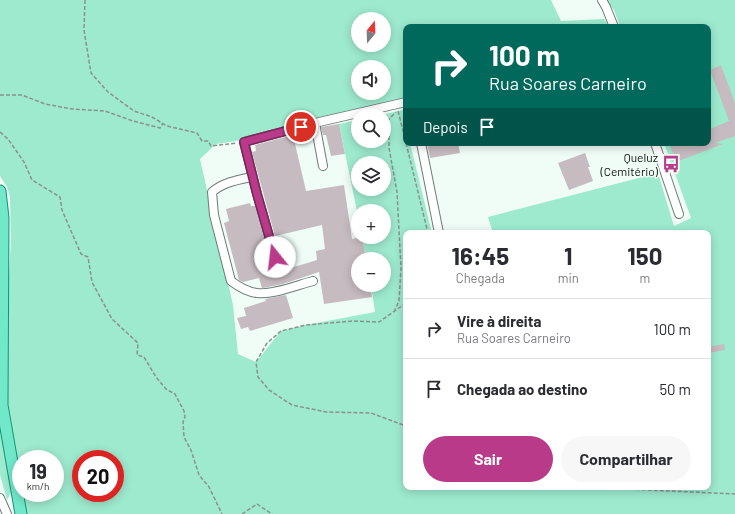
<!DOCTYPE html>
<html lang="pt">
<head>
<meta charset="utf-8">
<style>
	:root { --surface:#fff; --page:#f7f7f7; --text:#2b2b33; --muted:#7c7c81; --line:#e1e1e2; --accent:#b83a88 }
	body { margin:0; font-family:Barlow,sans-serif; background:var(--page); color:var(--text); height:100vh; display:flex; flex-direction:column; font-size:15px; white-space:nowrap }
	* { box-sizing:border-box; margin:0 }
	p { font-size:13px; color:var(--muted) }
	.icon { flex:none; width:22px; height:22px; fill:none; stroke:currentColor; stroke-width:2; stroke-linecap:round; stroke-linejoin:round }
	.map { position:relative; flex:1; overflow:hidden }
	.panel { position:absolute; left:403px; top:230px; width:308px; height:260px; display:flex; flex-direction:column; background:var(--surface); border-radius:8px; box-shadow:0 2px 10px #0003 }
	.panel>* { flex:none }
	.hud { position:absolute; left:403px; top:24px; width:308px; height:122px; border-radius:8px; box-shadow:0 2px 10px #0003; background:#00695c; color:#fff; overflow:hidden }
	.needle { width:26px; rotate:19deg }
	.buttons { position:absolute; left:351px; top:12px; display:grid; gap:8px }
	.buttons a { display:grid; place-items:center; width:40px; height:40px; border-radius:50%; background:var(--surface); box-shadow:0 2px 10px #0003; font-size:20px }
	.speed { position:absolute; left:12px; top:450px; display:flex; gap:8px; font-size:20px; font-weight:700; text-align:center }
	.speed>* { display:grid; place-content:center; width:52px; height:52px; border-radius:50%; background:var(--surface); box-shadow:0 2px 10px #0003; line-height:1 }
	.speed small { font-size:10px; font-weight:400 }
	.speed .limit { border:6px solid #d22; background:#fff; color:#111 }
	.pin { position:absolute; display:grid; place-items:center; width:34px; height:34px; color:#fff; margin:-17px; border:2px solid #fff; border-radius:50%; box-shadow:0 1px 4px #0007 }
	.me { position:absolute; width:44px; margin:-22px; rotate:344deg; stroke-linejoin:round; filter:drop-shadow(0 0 3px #0008) }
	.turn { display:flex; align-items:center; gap:14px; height:84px; padding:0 20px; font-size:18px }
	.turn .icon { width:52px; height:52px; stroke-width:2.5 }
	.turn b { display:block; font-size:28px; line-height:34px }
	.then { display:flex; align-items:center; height:38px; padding:0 20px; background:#0003; gap:8px; font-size:15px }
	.eta { display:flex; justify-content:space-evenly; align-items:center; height:68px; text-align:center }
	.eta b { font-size:24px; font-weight:700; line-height:28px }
	.primary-button { display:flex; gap:8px; margin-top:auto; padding:8px 20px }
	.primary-button a { flex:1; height:46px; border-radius:24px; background:var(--accent); color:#fff; font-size:16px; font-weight:700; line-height:46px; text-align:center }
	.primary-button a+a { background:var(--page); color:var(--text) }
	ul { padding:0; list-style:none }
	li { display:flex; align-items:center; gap:12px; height:60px; padding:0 20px; border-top:1px solid var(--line) }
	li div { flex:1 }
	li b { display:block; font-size:15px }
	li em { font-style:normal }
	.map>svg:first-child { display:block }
	.green { fill:#9eeace; fill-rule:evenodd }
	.building { fill:#c6bbc0 }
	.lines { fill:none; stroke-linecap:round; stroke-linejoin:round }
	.minor-casing { stroke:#6f7b76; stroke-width:10 }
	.major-casing { stroke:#129474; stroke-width:13 }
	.path { stroke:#89928e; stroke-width:1.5; stroke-dasharray:4 2; stroke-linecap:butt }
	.minor { stroke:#fff; stroke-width:8 }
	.major { stroke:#72e8cb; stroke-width:11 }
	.route-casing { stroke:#782658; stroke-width:10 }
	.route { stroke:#b83a88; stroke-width:7 }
	.labels { text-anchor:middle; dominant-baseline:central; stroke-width:3; stroke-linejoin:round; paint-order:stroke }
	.poi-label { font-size:12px; fill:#0f1311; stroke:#f0fdf7; text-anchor:end }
</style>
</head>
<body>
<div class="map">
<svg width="735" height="514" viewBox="0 0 735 514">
	<rect width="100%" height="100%" fill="#f0fdf7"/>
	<path class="green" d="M 0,0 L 551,0 L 561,21 L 604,19 L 609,27 L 406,27 L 406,97 L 236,141 L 216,144 L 200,159 L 233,305 L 238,354 L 256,362 L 281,331 L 306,325 L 375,312 L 371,285 L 384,285 L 384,259 L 366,259 L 362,237 L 384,237 L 384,211 L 358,211 L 358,216 L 339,124 L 358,120 L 358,141 L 384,141 L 384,115 L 380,115 L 403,110 L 406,124 L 406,143 L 410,143 L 432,233 L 406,233 L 406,487 L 708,487 L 708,233 L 493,233 L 488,217 L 658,173 L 674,226 L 691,218 L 664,143 L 708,143 L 708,27 L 620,27 L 614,10 L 606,0 L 735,0 L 735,514 L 21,514 L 2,405 L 11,239 L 10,197 L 7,187 L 0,176 ZM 358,19 L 384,19 L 384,45 L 358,45 ZM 358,67 L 384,67 L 384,93 L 358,93 ZM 358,163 L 384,163 L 384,189 L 358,189 ZM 21,459 L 55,459 L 55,493 L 21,493 ZM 81,459 L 115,459 L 115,493 L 81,493 Z
		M 0,413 L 13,489 L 7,500 L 0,475 Z"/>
	<path class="building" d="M 721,65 L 735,103 L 735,136 L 715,143 L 723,144 L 676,162 L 669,143 L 708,143 L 708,130 L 729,121 L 710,70 Z
		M 339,124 L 345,154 L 331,156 L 326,135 L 323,135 L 321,127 Z
		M 293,135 L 306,191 L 344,185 L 352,239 L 362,237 L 366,259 L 358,259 L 358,285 L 370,285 L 372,297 L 324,304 L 319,272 L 283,284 L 263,288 L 262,288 L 259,278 L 243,282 L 239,280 L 224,223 L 229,221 L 226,209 L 250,203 L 251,206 L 255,206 L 269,255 L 263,257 L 268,275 L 317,260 L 316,251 L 325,249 L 322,225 L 275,236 L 252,152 L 256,151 L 255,145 Z
		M 427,143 L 458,143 L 460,153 L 430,158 Z
		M 585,153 L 590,167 L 588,167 L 593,181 L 569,190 L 558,163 Z
		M 286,295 L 293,318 L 250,331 L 248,327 L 241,329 L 237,318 L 246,316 L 244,308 L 266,301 L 265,299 Z
		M 724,344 L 725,350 L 709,353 L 708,347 Z"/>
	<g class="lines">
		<g class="minor-casing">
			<path id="minor" d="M 602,0 L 606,7 L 614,27
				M 315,123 L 323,166
				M 421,143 L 439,233
				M 655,143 L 679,214
				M 252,177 C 238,180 224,182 212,192 L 214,215 L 231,281 C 239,287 247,292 257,293 C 273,295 297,285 313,281
				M 275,257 L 257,194 L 244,142 L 315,123 L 406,102
				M 0,498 L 7,514"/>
		</g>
		<g class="major-casing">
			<path id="major" d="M 0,191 L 3,218 L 2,405 L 21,514"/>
		</g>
		<path class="path" d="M 85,0 L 84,30 L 91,73 L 108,92 L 134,111 L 152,117 L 167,126 L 197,133 L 202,141 L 208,141 L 211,146 L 237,143
			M 0,95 L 22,95 L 45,104 L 72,109 L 105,111 L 133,121 L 160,128 L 163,123
			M 398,111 L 406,142
			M 0,132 L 8,139 L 24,162 L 32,180 L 60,197 L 62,210 L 81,254 L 88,257 L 92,282 L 112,319 L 138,343 L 137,355 L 144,357 L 156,377 L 166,389 L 175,394 L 184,411 L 185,417 L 183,422 L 184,437 L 191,450 L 199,475 L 209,487 L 222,514
			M 406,143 L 428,233
			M 406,303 L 379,322 L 353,321 L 306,325 L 281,331 L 267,343 L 256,362 L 258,377 L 269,390 L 292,405 L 326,412 L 371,413 L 406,426
			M 394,312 L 399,301 L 401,268 L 397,192 L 389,148 L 389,119 L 396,112
			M 618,487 L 627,489 L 735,494
			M 242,514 L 257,504 L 272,514"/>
		<use href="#minor" class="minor"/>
		<use href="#major" class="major"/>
	</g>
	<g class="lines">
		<g class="route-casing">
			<path id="route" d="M 275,257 L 257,194 L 244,142 L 301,127"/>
		</g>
		<use href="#route" class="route"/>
	</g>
	<defs>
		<g id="bus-bare" transform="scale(1.38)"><path d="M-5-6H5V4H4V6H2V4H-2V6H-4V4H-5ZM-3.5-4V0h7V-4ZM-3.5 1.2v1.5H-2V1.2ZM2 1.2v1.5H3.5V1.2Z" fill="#b83a88" stroke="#f0fdf7" stroke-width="2.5" paint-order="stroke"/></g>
	</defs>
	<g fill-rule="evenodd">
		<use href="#bus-bare" x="671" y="164"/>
	</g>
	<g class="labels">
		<g class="poi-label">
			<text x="658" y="157">Queluz<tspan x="658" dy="14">(Cemitério)</tspan></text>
		</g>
	</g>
</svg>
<div class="buttons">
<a><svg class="needle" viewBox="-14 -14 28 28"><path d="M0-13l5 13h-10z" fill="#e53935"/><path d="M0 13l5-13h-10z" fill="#7c7c81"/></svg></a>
<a><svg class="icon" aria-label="sound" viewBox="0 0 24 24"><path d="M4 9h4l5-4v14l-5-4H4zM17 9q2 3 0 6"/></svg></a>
<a><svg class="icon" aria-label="search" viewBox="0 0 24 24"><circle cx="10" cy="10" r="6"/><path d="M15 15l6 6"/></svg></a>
<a><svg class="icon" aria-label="layers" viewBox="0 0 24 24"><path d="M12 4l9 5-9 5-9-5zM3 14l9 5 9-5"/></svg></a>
<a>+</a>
<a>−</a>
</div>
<div class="speed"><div>19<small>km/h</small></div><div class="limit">20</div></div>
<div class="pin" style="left:301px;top:127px;background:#d93025"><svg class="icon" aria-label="arrive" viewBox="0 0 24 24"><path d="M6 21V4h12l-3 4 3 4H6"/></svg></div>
<svg class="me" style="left:275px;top:257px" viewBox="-20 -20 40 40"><circle r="19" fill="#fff"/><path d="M0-13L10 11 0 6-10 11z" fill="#b83a88"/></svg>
<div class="hud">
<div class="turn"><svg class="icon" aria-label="right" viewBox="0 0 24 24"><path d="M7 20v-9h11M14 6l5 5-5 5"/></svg><div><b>100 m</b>Rua Soares Carneiro</div></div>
<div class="then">Depois<svg class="icon" aria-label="arrive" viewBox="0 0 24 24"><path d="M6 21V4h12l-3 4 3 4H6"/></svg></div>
</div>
<section class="panel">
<div class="eta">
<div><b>16:45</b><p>Chegada</p></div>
<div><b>1</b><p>min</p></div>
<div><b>150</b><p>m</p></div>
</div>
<ul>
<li><svg class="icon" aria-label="right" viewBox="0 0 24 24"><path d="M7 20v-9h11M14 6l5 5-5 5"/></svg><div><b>Vire à direita</b><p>Rua Soares Carneiro</p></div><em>100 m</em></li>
<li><svg class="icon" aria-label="arrive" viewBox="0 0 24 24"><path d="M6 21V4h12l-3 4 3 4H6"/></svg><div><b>Chegada ao destino</b></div><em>50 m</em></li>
</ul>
<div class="primary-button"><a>Sair</a><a>Compartilhar</a></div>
</section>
</div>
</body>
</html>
